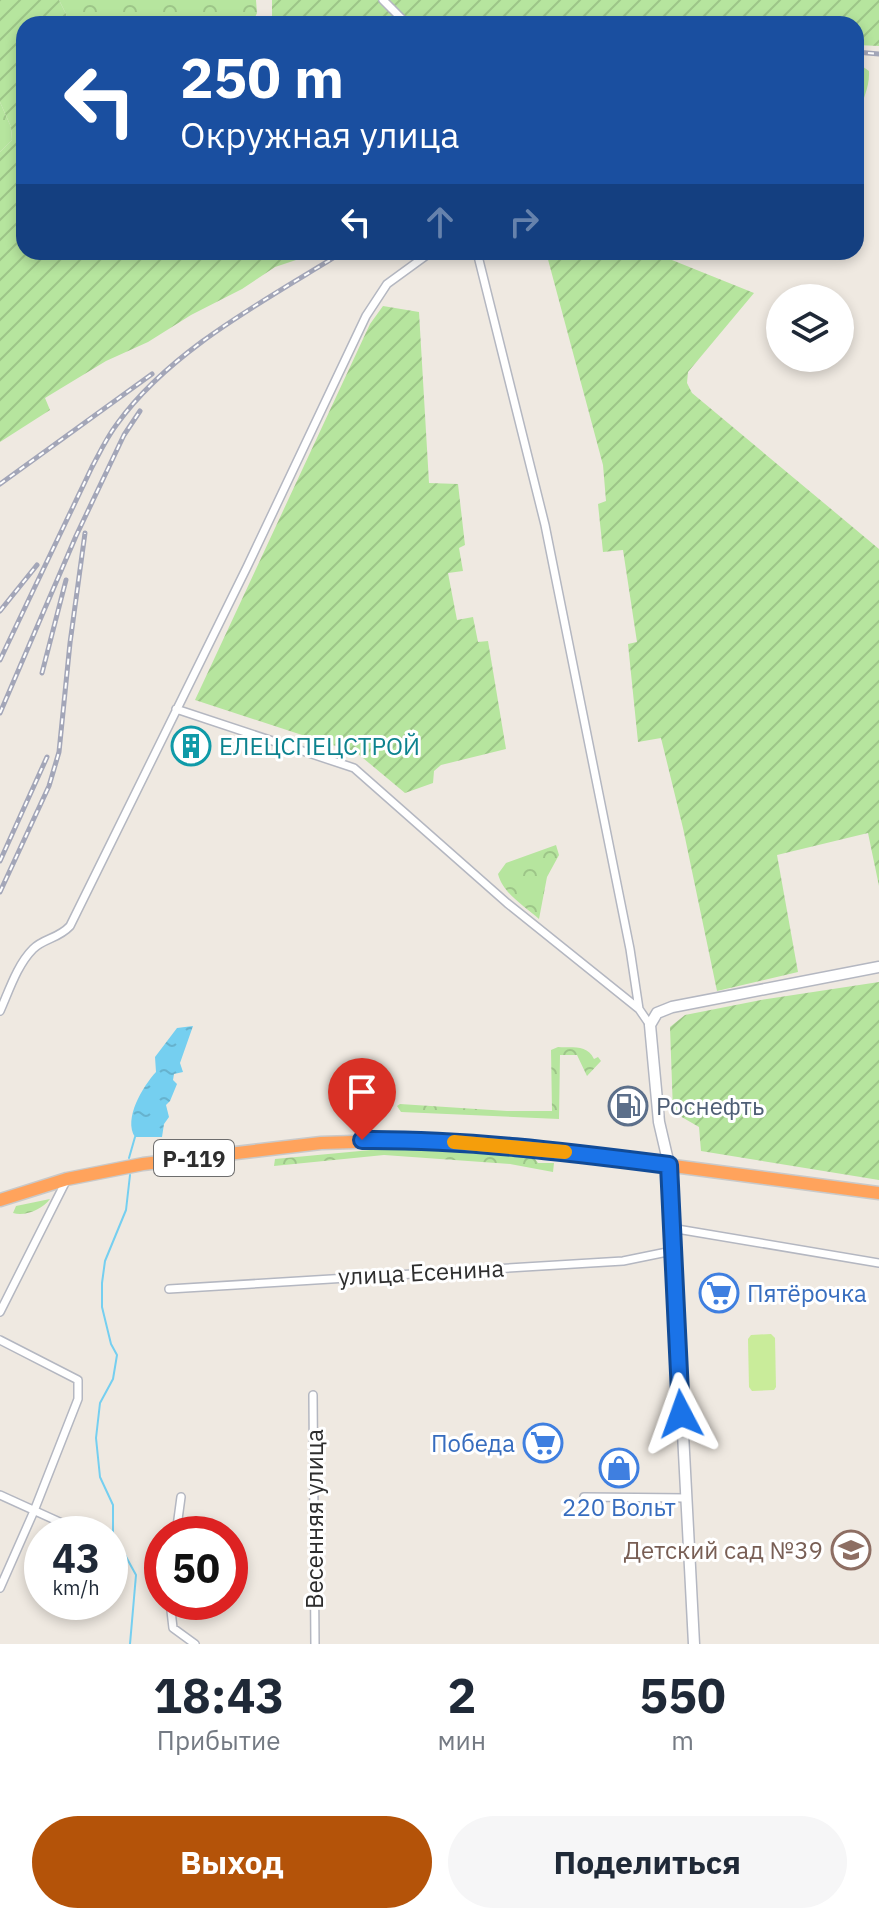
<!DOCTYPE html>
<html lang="ru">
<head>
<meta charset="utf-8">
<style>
	:root { --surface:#fff; --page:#f6f6f7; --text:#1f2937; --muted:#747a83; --accent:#b45309 }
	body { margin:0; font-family:"IBM Plex Sans",sans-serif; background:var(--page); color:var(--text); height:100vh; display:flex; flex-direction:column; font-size:30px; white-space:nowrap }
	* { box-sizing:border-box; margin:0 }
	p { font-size:26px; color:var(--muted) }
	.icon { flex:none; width:44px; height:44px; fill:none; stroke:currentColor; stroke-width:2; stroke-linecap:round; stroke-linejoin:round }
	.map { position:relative; height:1644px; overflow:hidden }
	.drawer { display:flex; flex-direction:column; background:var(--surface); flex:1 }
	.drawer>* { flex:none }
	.top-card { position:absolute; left:16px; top:16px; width:848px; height:244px; border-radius:24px; box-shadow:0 4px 12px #0003; background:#1a4fa0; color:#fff; overflow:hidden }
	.controls { position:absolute; left:766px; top:284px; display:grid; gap:16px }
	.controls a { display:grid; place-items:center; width:88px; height:88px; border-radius:50%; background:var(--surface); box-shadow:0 4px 12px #0003; font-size:40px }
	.speed { position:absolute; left:24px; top:1516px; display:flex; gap:16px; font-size:40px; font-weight:700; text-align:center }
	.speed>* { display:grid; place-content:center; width:104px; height:104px; border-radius:50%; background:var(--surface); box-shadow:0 4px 12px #0003; line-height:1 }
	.speed small { font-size:20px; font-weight:400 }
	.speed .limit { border:12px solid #d22; background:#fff; color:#111 }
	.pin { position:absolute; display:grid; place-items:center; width:68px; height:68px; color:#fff; margin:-82px -34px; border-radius:50% 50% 50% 0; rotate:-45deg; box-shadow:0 0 8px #0007 }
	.pin .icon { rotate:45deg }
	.me { position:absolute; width:88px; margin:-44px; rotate:356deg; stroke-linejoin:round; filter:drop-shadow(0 0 6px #0008) }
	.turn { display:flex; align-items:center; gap:28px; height:168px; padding:0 32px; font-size:36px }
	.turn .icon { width:104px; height:104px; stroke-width:2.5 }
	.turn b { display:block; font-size:56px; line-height:68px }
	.lanes { display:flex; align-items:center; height:76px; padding:0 32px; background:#0003; justify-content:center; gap:40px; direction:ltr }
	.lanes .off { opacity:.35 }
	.eta { display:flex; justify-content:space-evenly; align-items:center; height:136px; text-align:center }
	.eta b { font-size:48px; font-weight:800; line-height:56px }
	.cta { display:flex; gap:16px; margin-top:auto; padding:16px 32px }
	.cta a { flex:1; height:92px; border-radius:48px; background:var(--accent); color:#fff; font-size:32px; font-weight:800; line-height:92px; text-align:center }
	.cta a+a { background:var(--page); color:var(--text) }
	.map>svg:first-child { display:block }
	.forest { fill:url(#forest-crowns) }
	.garden { fill:url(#garden-furrows) }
	.pitch { fill:#c9ec9a }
	.water { fill:url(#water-ripples) }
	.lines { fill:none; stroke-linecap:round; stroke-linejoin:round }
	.stream { stroke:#75cff0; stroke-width:2 }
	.street-casing { stroke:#b4b7c1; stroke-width:10 }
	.secondary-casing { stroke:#b4b7c1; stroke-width:13 }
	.highway-casing { stroke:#c9c9c9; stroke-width:15 }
	.street { stroke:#fff; stroke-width:7 }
	.secondary { stroke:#fff; stroke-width:10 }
	.highway { stroke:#ffa35c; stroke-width:12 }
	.rail-casing { stroke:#a3a6b8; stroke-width:5 }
	.rail { stroke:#fff; stroke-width:2; stroke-dasharray:6; stroke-linecap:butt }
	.route-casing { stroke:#114b97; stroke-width:20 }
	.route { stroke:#1a73e8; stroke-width:14 }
	.slow { stroke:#f59e0b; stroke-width:14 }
	.labels { text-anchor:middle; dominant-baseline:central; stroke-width:6; stroke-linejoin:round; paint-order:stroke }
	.shield { fill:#fff; stroke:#6d6d6d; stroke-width:2 }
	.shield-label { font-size:22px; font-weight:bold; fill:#2e2e2e }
	.culture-label { font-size:24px; fill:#0d838f; stroke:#fff; text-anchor:start }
	.service-label { font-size:24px; fill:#4e5e75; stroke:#fff; text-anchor:start }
	.street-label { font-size:24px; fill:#2e2e2e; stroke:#fff }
	.shop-label { font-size:24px; fill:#366cbe; stroke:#fff; text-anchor:start }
	.education-label { font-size:24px; fill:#785e54; stroke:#fff; text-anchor:end }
</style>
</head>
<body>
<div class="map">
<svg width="879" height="1644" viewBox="0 0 879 1644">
	<defs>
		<pattern id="forest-crowns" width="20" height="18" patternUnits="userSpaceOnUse" patternTransform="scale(2)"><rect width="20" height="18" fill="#b6e59e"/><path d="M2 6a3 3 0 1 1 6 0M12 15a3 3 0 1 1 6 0" fill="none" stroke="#9dc588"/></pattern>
		<pattern id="garden-furrows" width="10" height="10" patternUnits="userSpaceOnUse" patternTransform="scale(2)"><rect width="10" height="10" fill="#b6e59e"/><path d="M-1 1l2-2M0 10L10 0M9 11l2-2" fill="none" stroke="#9dc588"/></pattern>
		<pattern id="water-ripples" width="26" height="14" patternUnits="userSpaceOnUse" patternTransform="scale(2)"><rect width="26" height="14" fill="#75cff0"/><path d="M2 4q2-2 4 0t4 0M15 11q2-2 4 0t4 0" fill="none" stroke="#66b2ce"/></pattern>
	</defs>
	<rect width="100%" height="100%" fill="#efe9e1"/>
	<path class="forest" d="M 59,0 L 256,0 L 257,13 L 252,24 L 71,24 Z
		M 856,62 L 869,71 C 870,88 862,99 859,116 L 856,116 Z
		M 0,102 L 11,127 L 12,140 L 0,152 Z
		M 556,845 L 559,855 L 547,877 L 539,919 C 525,906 503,894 498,874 L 506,863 Z
		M 558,1047 C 573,1048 587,1044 594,1059 L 598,1057 L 601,1061 L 587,1076 L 577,1055 L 560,1055 L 559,1119 L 401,1112 L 397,1106 L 400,1104 L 507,1111 L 552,1111 L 551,1050 Z
		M 392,1148 L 533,1156 L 538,1163 L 554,1163 L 553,1172 L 510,1164 L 384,1155 L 274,1166 L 275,1159 Z
		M 50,1199 C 43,1209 25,1217 13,1213 L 16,1206 Z"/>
	<path class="garden" d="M 0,0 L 59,0 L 71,24 L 24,24 L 24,252 L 317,253 L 275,267 L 242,289 L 191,315 L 148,342 L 106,361 L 45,398 L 50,410 L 0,442 L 0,152 L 12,140 L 11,127 L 0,102 Z
		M 272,0 L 879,0 L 879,46 L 856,45 L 856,24 L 272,24 Z
		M 546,252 L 652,252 L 754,293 L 688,372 L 687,383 L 692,393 L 879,549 L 879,886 L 868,833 L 777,855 L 798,972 L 717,991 L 683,828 L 661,738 L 638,742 L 628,644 L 637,642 L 623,550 L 603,552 L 598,504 L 606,501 L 603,465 Z
		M 383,306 L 419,312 L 429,483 L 458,484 L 465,545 L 459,548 L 463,571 L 448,573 L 457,620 L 473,617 L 478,642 L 488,641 L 506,749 L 441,765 L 434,771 L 433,783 L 405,793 L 357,753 L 195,700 L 370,324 Z
		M 879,982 L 879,1180 L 701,1151 L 699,1127 L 673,1112 L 670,1027 L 685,1015 L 761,1000 Z"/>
	<path class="pitch" d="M 771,1334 L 775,1338 L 776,1387 L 774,1390 L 752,1391 L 749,1387 L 748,1339 L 751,1335 Z"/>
	<path class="water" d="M 193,1026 L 180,1063 L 183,1072 L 174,1074 L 173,1080 L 177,1084 L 170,1101 L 166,1105 L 169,1117 L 164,1124 L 162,1137 L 135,1137 C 123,1119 143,1086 156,1072 L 155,1057 L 177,1028 Z"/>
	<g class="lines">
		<path class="stream" d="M 129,1158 L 135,1137
			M 130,1175 L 126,1210 L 105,1261 L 102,1283 L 102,1307 L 111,1344 L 117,1355 L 113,1379 L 100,1403 L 96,1438 L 100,1477 L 113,1505 L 113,1533 L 136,1575 L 130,1644"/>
		<g class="street-casing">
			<path id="street" d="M 383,0 L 407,24
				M 477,252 L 545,525 L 630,949 L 639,1009
				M 176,709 L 354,768 L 507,903 L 639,1009 L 650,1025
				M 0,1011 C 9,991 17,965 33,949 C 44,938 58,939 70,926 L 247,567 L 366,316 L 387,284 L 431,252
				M 671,1228 L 879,1263
				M 169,1289 L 623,1261 L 672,1251
				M 0,1312 L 67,1179
				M 0,1340 L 78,1380 L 78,1399 L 34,1511 L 0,1588
				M 313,1395 L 315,1644
				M 0,1495 L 86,1534
				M 583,1503 L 584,1497 L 687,1498
				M 176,1534 L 181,1497
				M 170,1602 L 173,1628 L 195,1644"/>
		</g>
		<g class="secondary-casing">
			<path id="secondary" d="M 694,1644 L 669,1165 L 659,1122 L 650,1025 L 657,1013 L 672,1007 L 879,967"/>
		</g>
		<g class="highway-casing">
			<path id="highway" d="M 0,1200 L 67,1179 L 143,1164 L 321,1143 L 419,1140 L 544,1149 L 879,1193"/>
		</g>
		<use href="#street" class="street"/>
		<use href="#secondary" class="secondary"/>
		<use href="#highway" class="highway"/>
		<g class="rail-casing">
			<path id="rail" d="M 856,52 L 879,54
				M 0,484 L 152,374
				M 0,611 L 37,565
				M 0,660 L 92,467 C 100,452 107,437 117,424 C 171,349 266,300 343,252
				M 42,673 L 66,580
				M 0,713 L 76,536 L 124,435 L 140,411
				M 0,861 L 47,757
				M 0,892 L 49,786 L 59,752 L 70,643 L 85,533"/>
		</g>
		<use href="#rail" class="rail"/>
	</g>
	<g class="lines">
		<g class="route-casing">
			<path id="route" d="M 362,1140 C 465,1139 567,1152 669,1165 L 681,1414"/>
		</g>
		<use href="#route" class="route"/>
		<path class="slow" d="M 454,1142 L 565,1152"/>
	</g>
	<defs>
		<g id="building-ring" transform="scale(2)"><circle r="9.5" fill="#fff" stroke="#0f9aa8" stroke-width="1.5"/><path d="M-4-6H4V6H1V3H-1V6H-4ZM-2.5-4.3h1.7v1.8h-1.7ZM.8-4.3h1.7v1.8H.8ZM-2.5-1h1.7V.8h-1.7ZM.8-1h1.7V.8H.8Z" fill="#0f9aa8"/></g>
		<g id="fuel-ring" transform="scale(2)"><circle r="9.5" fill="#fff" stroke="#5c6f8a" stroke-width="1.5"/><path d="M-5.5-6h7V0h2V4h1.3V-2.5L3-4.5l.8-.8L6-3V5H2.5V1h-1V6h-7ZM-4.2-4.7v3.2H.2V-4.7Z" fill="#5c6f8a"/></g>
		<g id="supermarket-ring" transform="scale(2)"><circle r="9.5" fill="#fff" stroke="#3f7fe0" stroke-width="1.5"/><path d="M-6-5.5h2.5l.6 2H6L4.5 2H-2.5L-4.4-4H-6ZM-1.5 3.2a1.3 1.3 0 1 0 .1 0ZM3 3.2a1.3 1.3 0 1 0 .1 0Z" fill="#3f7fe0"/></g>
		<g id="shop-ring" transform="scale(2)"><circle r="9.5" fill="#fff" stroke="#3f7fe0" stroke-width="1.5"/><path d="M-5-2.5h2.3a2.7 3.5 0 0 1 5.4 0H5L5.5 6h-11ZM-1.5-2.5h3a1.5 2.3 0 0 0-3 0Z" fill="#3f7fe0"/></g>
		<g id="school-ring" transform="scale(2)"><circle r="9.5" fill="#fff" stroke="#8d6e63" stroke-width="1.5"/><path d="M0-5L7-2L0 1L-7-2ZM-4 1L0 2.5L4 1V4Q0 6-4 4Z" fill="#8d6e63"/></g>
	</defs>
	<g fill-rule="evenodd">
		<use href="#building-ring" x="191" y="746"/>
		<use href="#fuel-ring" x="628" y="1106"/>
		<use href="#supermarket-ring" x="719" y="1293"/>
		<use href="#supermarket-ring" x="543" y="1443"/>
		<use href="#shop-ring" x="619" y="1468"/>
		<use href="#school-ring" x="851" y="1550"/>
	</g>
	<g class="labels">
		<rect class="shield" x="154" y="1140" width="80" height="36" rx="6"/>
		<g class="shield-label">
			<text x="194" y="1158">Р-119</text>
		</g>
		<g class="culture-label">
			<text x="219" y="746">ЕЛЕЦСПЕЦСТРОЙ</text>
		</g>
		<g class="service-label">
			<text x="656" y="1106">Роснефть</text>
		</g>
		<g class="street-label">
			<text transform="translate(421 1272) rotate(-3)">улица Есенина</text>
			<text transform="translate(314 1519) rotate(-90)">Весенняя улица</text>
		</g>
		<g class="shop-label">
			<text x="747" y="1293">Пятёрочка</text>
			<text x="515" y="1443" text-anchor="end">Победа</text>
			<text x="619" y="1507" text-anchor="middle">220 Вольт</text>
		</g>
		<g class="education-label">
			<text x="823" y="1550">Детский сад №39</text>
		</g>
	</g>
</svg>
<div class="controls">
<a><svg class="icon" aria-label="layers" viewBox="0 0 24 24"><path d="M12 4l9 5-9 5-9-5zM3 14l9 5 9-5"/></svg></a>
</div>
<div class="speed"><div>43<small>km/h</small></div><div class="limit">50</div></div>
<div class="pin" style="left:362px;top:1140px;background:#d93025"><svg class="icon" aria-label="arrive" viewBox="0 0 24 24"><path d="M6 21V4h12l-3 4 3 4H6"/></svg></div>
<svg class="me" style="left:681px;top:1414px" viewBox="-20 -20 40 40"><path d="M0-17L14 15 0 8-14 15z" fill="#1a73e8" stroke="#fff" stroke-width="4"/></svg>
<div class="top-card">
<div class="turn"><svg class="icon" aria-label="left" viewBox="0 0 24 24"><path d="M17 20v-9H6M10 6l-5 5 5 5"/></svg><div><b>250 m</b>Окружная улица</div></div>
<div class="lanes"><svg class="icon" aria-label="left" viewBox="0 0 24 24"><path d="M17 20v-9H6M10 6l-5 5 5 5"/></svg><svg class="icon off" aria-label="ahead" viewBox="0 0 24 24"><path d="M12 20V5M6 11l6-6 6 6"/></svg><svg class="icon off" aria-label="right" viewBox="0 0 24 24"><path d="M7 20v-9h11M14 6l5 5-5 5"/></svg></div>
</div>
</div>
<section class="drawer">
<div class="eta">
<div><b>18:43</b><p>Прибытие</p></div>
<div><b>2</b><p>мин</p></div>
<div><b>550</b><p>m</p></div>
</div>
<div class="cta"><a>Выход</a><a>Поделиться</a></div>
</section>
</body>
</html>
